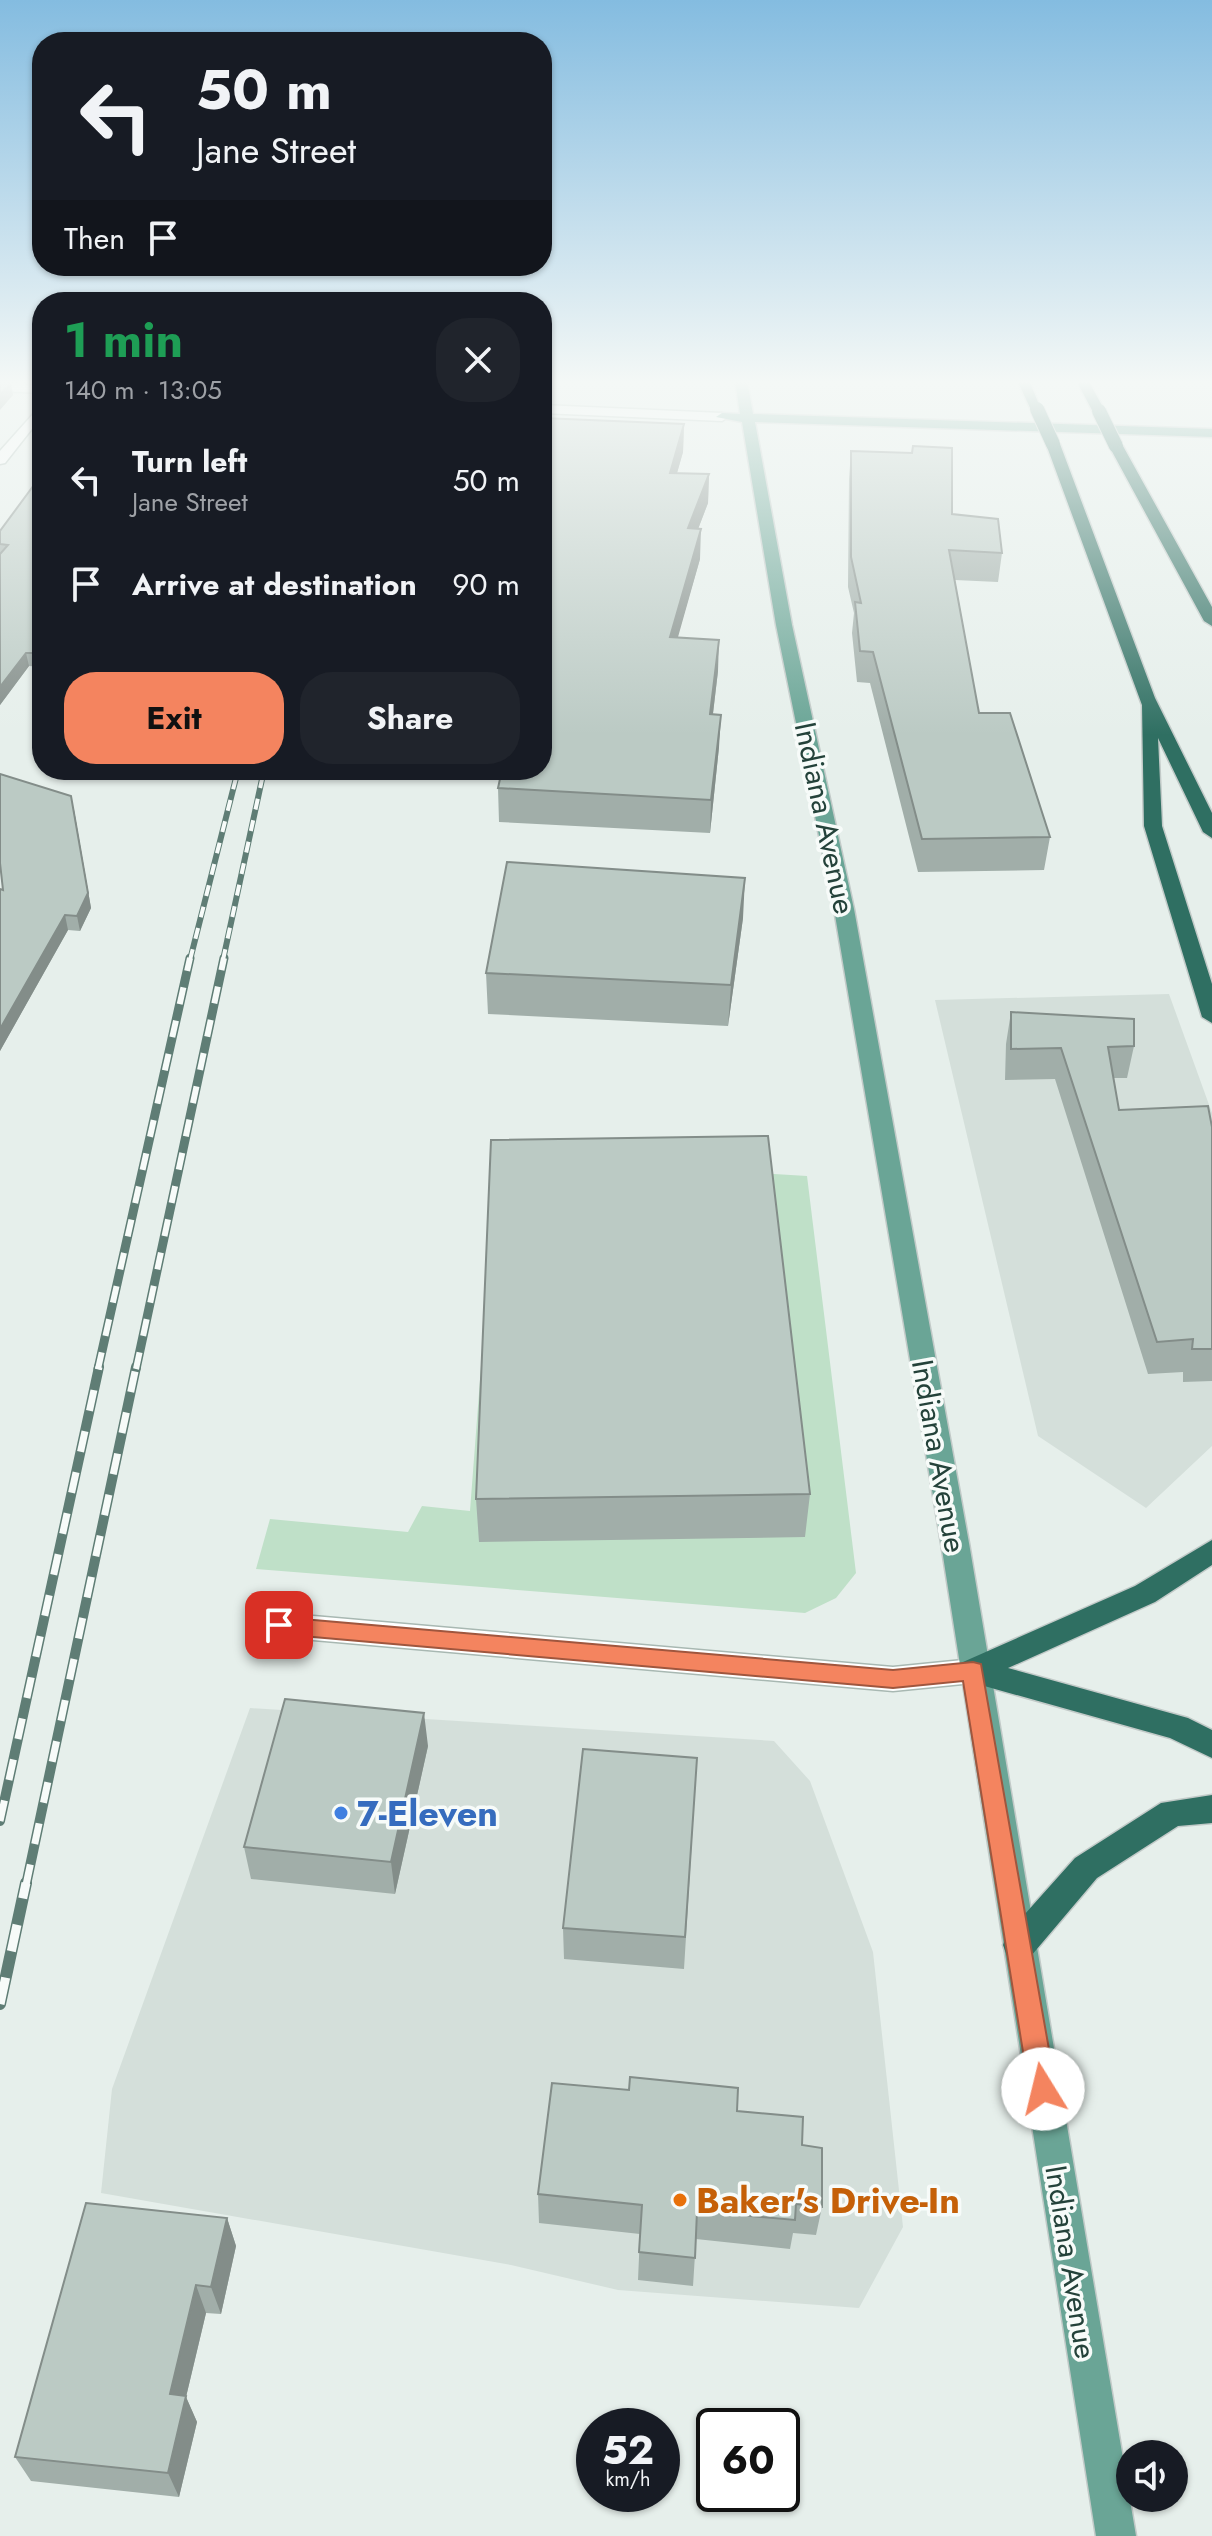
<!DOCTYPE html>
<html lang="en">
<head>
<meta charset="utf-8">
<style>
	:root { --surface:#171b24; --page:#20242c; --text:#f1f3f6; --muted:#9ea1a6; --accent:#f4845f }
	body { margin:0; font-family:Jost,sans-serif; background:var(--page); color:var(--text); height:100vh; display:flex; flex-direction:column; font-size:30px; white-space:nowrap }
	* { box-sizing:border-box; margin:0 }
	p { font-size:26px; color:var(--muted) }
	.icon { flex:none; width:44px; height:44px; fill:none; stroke:currentColor; stroke-width:2; stroke-linecap:round; stroke-linejoin:round }
	.map { position:relative; flex:1; overflow:hidden }
	.side { position:absolute; left:32px; top:292px; width:520px; height:488px; display:flex; flex-direction:column; background:var(--surface); border-radius:32px; box-shadow:0 2px 6px #0004 }
	.side>* { flex:none }
	.banner { position:absolute; left:32px; top:32px; width:520px; height:244px; border-radius:32px; box-shadow:0 2px 6px #0004; background:#171b24; color:var(--text); overflow:hidden }
	.tools { position:absolute; left:1116px; top:2440px; display:grid; gap:16px }
	.tools a { display:grid; place-items:center; width:72px; height:72px; border-radius:50%; background:var(--surface); box-shadow:0 2px 6px #0004; font-size:40px }
	.speed { position:absolute; left:576px; top:2408px; display:flex; gap:16px; font-size:40px; font-weight:700; text-align:center }
	.speed>* { display:grid; place-content:center; width:104px; height:104px; border-radius:50%; background:var(--surface); box-shadow:0 2px 6px #0004; line-height:1 }
	.speed small { font-size:20px; font-weight:400 }
	.speed .limit { border:4px solid #111; border-radius:12px; background:#fff; color:#111 }
	.pin { position:absolute; display:grid; place-items:center; width:68px; height:68px; color:#fff; margin:-34px; border-radius:16px; box-shadow:0 4px 12px #0006 }
	.me { position:absolute; width:88px; margin:-44px; rotate:351deg; stroke-linejoin:round; filter:drop-shadow(0 0 6px #0008) }
	.turn { display:flex; align-items:center; gap:28px; height:168px; padding:0 32px; font-size:36px }
	.turn .icon { width:104px; height:104px; stroke-width:2.5 }
	.turn b { display:block; font-size:56px; line-height:68px }
	.then { display:flex; align-items:center; height:76px; padding:0 32px; background:#0003; gap:16px; font-size:30px }
	.round { display:grid; place-items:center; flex:none; width:84px; height:84px; border-radius:32px; background:var(--page) }
	.head { display:flex; align-items:center; justify-content:space-between; height:136px; padding:0 32px }
	h1 { font-size:48px; font-weight:700; line-height:60px; color:#1e9e55 }
	.cta { display:flex; gap:16px; margin-top:auto; padding:16px 32px }
	.cta a { flex:1; height:92px; border-radius:32px; background:var(--accent); color:#111; font-size:32px; font-weight:700; line-height:92px; text-align:center }
	.cta a+a { background:var(--page); color:var(--text) }
	ul { padding:0; list-style:none }
	li { display:flex; align-items:center; gap:24px; height:104px; padding:0 32px }
	li div { flex:1 }
	li b { display:block; font-size:30px }
	li em { font-style:normal }
	.map>svg:first-child { display:block }
	.built { fill:#d4dfda }
	.green { fill:#bfe0c8 }
	.lines { fill:none; stroke-linecap:round; stroke-linejoin:round }
	.minor-casing { stroke:#a8b8b2; stroke-width:3 }
	.major-casing { stroke:#c2cac8; stroke-width:3 }
	.highway-casing { stroke:#c2cac8; stroke-width:3 }
	.minor { fill:#fff; fill-rule:evenodd }
	.major { fill:#6aa596; fill-rule:evenodd }
	.highway { fill:#2f6f62; fill-rule:evenodd }
	.rail-far3-casing { stroke:#5f7d75; stroke-width:6 }
	.rail-far2-casing { stroke:#5f7d75; stroke-width:9 }
	.rail-far1-casing { stroke:#5f7d75; stroke-width:10 }
	.rail-casing { stroke:#5f7d75; stroke-width:12 }
	.rail-far3 { stroke:#f7fbf9; stroke-width:4; stroke-dasharray:11; stroke-linecap:butt }
	.rail-far2 { stroke:#f7fbf9; stroke-width:6; stroke-dasharray:17; stroke-linecap:butt }
	.rail-far1 { stroke:#f7fbf9; stroke-width:7; stroke-dasharray:21; stroke-linecap:butt }
	.rail { stroke:#f7fbf9; stroke-width:9; stroke-dasharray:27; stroke-linecap:butt }
	.highway-bridge-casing { stroke:#c2cac8; stroke-width:16; stroke-linecap:butt }
	.highway-bridge { stroke:#2f6f62; stroke-width:14 }
	.wall { fill:#a1aea9 }
	.shaded-wall { fill:#838d89 }
	.building { fill:#bbcac4; stroke:#838d89; stroke-width:2 }
	.route { fill:#f4845f; stroke:#9f563e; stroke-width:2 }
	.shop-dot { fill:#3f7fe0; stroke:#f7fbf9; stroke-width:3 }
	.food-dot { fill:#e8710a; stroke:#f7fbf9; stroke-width:3 }
	.labels { text-anchor:middle; dominant-baseline:central; stroke-width:7; stroke-linejoin:round; paint-order:stroke }
	.street-label { font-size:30px; fill:#24423a; stroke:#f7fbf9 }
	.near-shop-label { font-size:36px; font-weight:bold; fill:#366cbe; stroke:#f7fbf9; text-anchor:start }
	.near-food-label { font-size:36px; font-weight:bold; fill:#c56008; stroke:#f7fbf9; text-anchor:start }
</style>
</head>
<body>
<div class="map">
<svg width="1212" height="2536" viewBox="0 0 1212 2536">
	<rect width="100%" height="100%" fill="#e6efeb"/>
	<path class="built" d="M 1169,994 L 1212,1113 L 1212,1446 L 1146,1508 L 1038,1436 L 935,1000 Z
		M 250,1708 L 774,1741 L 810,1781 L 873,1952 L 903,2227 L 859,2308 L 618,2290 L 511,2265 L 101,2193 L 112,2089 Z"/>
	<path class="green" d="M 497,1157 L 807,1176 L 856,1573 L 836,1598 L 805,1613 L 256,1569 L 270,1519 L 408,1532 L 422,1506 L 470,1511 Z"/>
	<g class="lines">
		<g class="minor-casing">
			<path id="minor" d="M 0,383 L 42,385 L 42,393 L 0,391 Z
				M 42,404 L 42,416 L 5,463 L 0,464 L 0,451 Z
				M 542,405 L 722,413 L 728,417 L 722,421 L 542,413 Z
				M 279,1613 L 893,1667 L 973,1659 L 983,1662 L 988,1671 L 983,1680 L 973,1683 L 893,1691 L 279,1637 L 269,1633 L 265,1625 L 269,1617 Z"/>
		</g>
		<g class="major-casing">
			<path id="major" d="M 735,380 L 747,380 L 753,414 L 1212,429 L 1212,437 L 755,422 L 792,625 L 854,909 L 969,1543 L 1136,2536 L 1096,2536 L 941,1543 L 834,909 L 776,625 L 742,422 L 716,417 L 722,413 L 740,414 Z"/>
		</g>
		<g class="highway-casing">
			<path id="highway" d="M 1017,380 L 1029,380 L 1042,412 L 1032,412 Z
				M 1076,380 L 1088,380 L 1105,411 L 1104,414 L 1094,414 Z
				M 1053,440 L 1060,444 L 1155,698 L 1212,813 L 1212,838 L 1203,832 L 1158,738 L 1162,826 L 1212,984 L 1212,1023 L 1202,1017 L 1144,826 L 1142,705 L 1046,444 Z
				M 1111,443 L 1123,446 L 1212,607 L 1212,626 L 1204,621 L 1109,446 Z
				M 1212,1540 L 1212,1565 L 1155,1602 L 1008,1668 L 1188,1718 L 1212,1730 L 1212,1758 L 1170,1738 L 963,1680 L 958,1671 L 963,1662 L 1135,1586 Z
				M 1212,1795 L 1212,1823 L 1178,1826 L 1097,1878 L 1031,1956 L 1019,1960 L 1007,1956 L 1003,1945 L 1007,1934 L 1075,1858 L 1161,1803 Z"/>
		</g>
		<use href="#minor" class="minor"/>
		<use href="#major" class="major"/>
		<use href="#highway" class="highway"/>
		<g class="rail-far3-casing">
			<path id="rail-far3" d="M 190,960 L 238,770
				M 223,960 L 264,770"/>
		</g>
		<g class="rail-far2-casing">
			<path id="rail-far2" d="M 98,1369 L 190,958
				M 136,1369 L 224,958"/>
		</g>
		<g class="rail-far1-casing">
			<path id="rail-far1" d="M 0,1821 L 99,1367
				M 26,1885 L 136,1367"/>
		</g>
		<g class="rail-casing">
			<path id="rail" d="M 0,2004 L 26,1883"/>
		</g>
		<use href="#rail-far3" class="rail-far3"/>
		<use href="#rail-far2" class="rail-far2"/>
		<use href="#rail-far1" class="rail-far1"/>
		<use href="#rail" class="rail"/>
		<g class="highway-bridge-casing">
			<path id="highway-bridge" d="M 1037,409 L 1053,444
				M 1099,411 L 1116,446"/>
		</g>
		<use href="#highway-bridge" class="highway-bridge"/>
	</g>
	<path class="wall" d="M 684,424 L 683,452 L 677,473 L 709,474 L 708,503 L 698,529 L 700,559 L 677,638 L 718,671 L 713,714 L 719,747 L 710,833 L 499,822 L 498,788 Z
		M 851,451 L 952,514 L 1002,553 L 998,582 L 955,580 L 979,713 L 1050,837 L 1044,870 L 918,872 L 870,683 L 857,682 L 852,633 L 854,613 L 848,587 L 849,479 Z
		M 42,474 L 42,667 L 29,666 L 0,705 L 0,531 Z
		M 74,810 L 91,908 L 80,931 L 68,930 L 0,1051 L 0,889 L 3,890 Z
		M 743,918 L 728,1026 L 488,1014 L 486,973 Z
		M 1011,1012 L 1134,1046 L 1127,1078 L 1113,1078 L 1119,1110 L 1212,1127 L 1212,1381 L 1183,1382 L 1183,1372 L 1148,1374 L 1055,1079 L 1005,1080 L 1006,1044 Z
		M 810,1494 L 805,1537 L 479,1542 L 476,1499 Z
		M 428,1746 L 395,1894 L 251,1879 L 244,1847 Z
		M 697,1758 L 684,1969 L 564,1959 L 563,1928 Z
		M 629,2090 L 737,2111 L 802,2145 L 822,2207 L 816,2235 L 793,2233 L 790,2249 L 696,2239 L 693,2286 L 638,2280 L 640,2234 L 539,2223 L 538,2194 Z
		M 227,2218 L 236,2246 L 221,2314 L 206,2313 L 186,2397 L 197,2422 L 179,2497 L 31,2481 L 15,2457 Z"/>
	<path class="shaded-wall" d="M 11,383 L 13,395 L 0,410 L 0,395 Z
		M 684,424 L 683,452 L 669,501 L 670,473 Z
		M 709,474 L 708,503 L 687,558 L 688,528 Z
		M 701,529 L 700,559 L 669,669 L 670,637 Z
		M 719,640 L 718,671 L 709,746 L 710,714 Z
		M 26,653 L 29,666 L 0,705 L 0,687 Z
		M 721,715 L 719,747 L 710,833 L 711,800 Z
		M 74,810 L 91,908 L 80,931 L 77,916 Z
		M 745,878 L 743,918 L 728,1026 L 731,985 Z
		M 65,915 L 68,930 L 0,1051 L 0,1029 Z
		M 424,1713 L 428,1746 L 395,1894 L 391,1862 Z
		M 227,2218 L 236,2246 L 221,2314 L 211,2287 Z
		M 196,2285 L 206,2313 L 186,2397 L 197,2422 L 179,2497 L 168,2473 L 170,2394 Z"/>
	<path class="building" d="M 0,382 L 11,383 L 0,395 Z
		M 542,418 L 684,424 L 670,473 L 709,474 L 688,528 L 701,529 L 670,637 L 719,640 L 710,714 L 721,715 L 711,800 L 498,788 L 502,770 L 542,770 Z
		M 913,446 L 952,448 L 952,514 L 998,519 L 1002,553 L 949,550 L 979,713 L 1010,713 L 1050,837 L 922,839 L 873,652 L 860,651 L 855,602 L 861,603 L 851,557 L 851,451 L 912,453 Z
		M 42,474 L 42,653 L 26,653 L 0,687 L 0,554 L 8,545 L 0,544 L 0,531 Z
		M 0,774 L 71,796 L 88,893 L 77,916 L 65,915 L 0,1029 L 0,889 L 3,890 L 0,863 Z
		M 507,862 L 745,878 L 731,985 L 486,973 Z
		M 1011,1012 L 1134,1019 L 1134,1046 L 1108,1047 L 1119,1110 L 1208,1106 L 1212,1127 L 1212,1349 L 1192,1349 L 1193,1339 L 1157,1342 L 1061,1048 L 1011,1049 Z
		M 768,1136 L 810,1494 L 476,1499 L 491,1140 Z
		M 285,1699 L 424,1713 L 391,1862 L 244,1847 Z
		M 583,1749 L 697,1758 L 685,1937 L 563,1928 Z
		M 630,2077 L 738,2088 L 737,2111 L 803,2117 L 802,2145 L 822,2148 L 822,2207 L 796,2204 L 795,2220 L 697,2211 L 695,2258 L 639,2252 L 642,2205 L 538,2194 L 552,2083 L 629,2090 Z
		M 86,2203 L 227,2218 L 211,2287 L 196,2285 L 170,2394 L 186,2396 L 168,2473 L 15,2457 Z"/>
	<linearGradient id="sky" x2="0" y2="1"><stop stop-color="#84bce0"/><stop offset="0.52" stop-color="#f4f8f6"/><stop offset="1" stop-color="#f4f8f6" stop-opacity="0"/></linearGradient>
	<rect width="1212" height="735" fill="url(#sky)"/>
	<path class="route" d="M 279,1617 L 893,1670 L 973,1662 L 981,1664 L 1056,2089 L 1052,2099 L 1043,2102 L 1033,2099 L 1029,2089 L 963,1681 L 893,1688 L 279,1634 L 271,1632 L 268,1625 L 271,1619 Z"/>
	<circle class="shop-dot" cx="341" cy="1813" r="8"/>
	<circle class="food-dot" cx="680" cy="2200" r="8"/>
	<g class="labels">
		<g class="street-label">
			<text transform="translate(825 818) rotate(78)">Indiana Avenue</text>
			<text transform="translate(939 1456) rotate(80)">Indiana Avenue</text>
			<text transform="translate(1071 2262) rotate(81)">Indiana Avenue</text>
		</g>
		<g class="near-shop-label">
			<text x="357" y="1813">7-Eleven</text>
		</g>
		<g class="near-food-label">
			<text x="696" y="2200">Baker's Drive-In</text>
		</g>
	</g>
</svg>
<div class="tools">
<a><svg class="icon" aria-label="sound" viewBox="0 0 24 24"><path d="M4 9h4l5-4v14l-5-4H4zM17 9q2 3 0 6"/></svg></a>
</div>
<div class="speed"><div>52<small>km/h</small></div><div class="limit">60</div></div>
<div class="pin" style="left:279px;top:1625px;background:#d93025"><svg class="icon" aria-label="arrive" viewBox="0 0 24 24"><path d="M6 21V4h12l-3 4 3 4H6"/></svg></div>
<svg class="me" style="left:1043px;top:2089px" viewBox="-20 -20 40 40"><circle r="19" fill="#fff"/><path d="M0-13L10 11 0 6-10 11z" fill="#f4845f"/></svg>
<div class="banner">
<div class="turn"><svg class="icon" aria-label="left" viewBox="0 0 24 24"><path d="M17 20v-9H6M10 6l-5 5 5 5"/></svg><div><b>50 m</b>Jane Street</div></div>
<div class="then">Then<svg class="icon" aria-label="arrive" viewBox="0 0 24 24"><path d="M6 21V4h12l-3 4 3 4H6"/></svg></div>
</div>
<section class="side">
<div class="head"><div><h1>1 min</h1><p>140 m · 13:05</p></div><a class="round"><svg class="icon" aria-label="close" viewBox="0 0 24 24"><path d="M6 6l12 12M18 6L6 18"/></svg></a></div>
<ul>
<li><svg class="icon" aria-label="left" viewBox="0 0 24 24"><path d="M17 20v-9H6M10 6l-5 5 5 5"/></svg><div><b>Turn left</b><p>Jane Street</p></div><em>50 m</em></li>
<li><svg class="icon" aria-label="arrive" viewBox="0 0 24 24"><path d="M6 21V4h12l-3 4 3 4H6"/></svg><div><b>Arrive at destination</b></div><em>90 m</em></li>
</ul>
<div class="cta"><a>Exit</a><a>Share</a></div>
</section>
</div>
</body>
</html>
